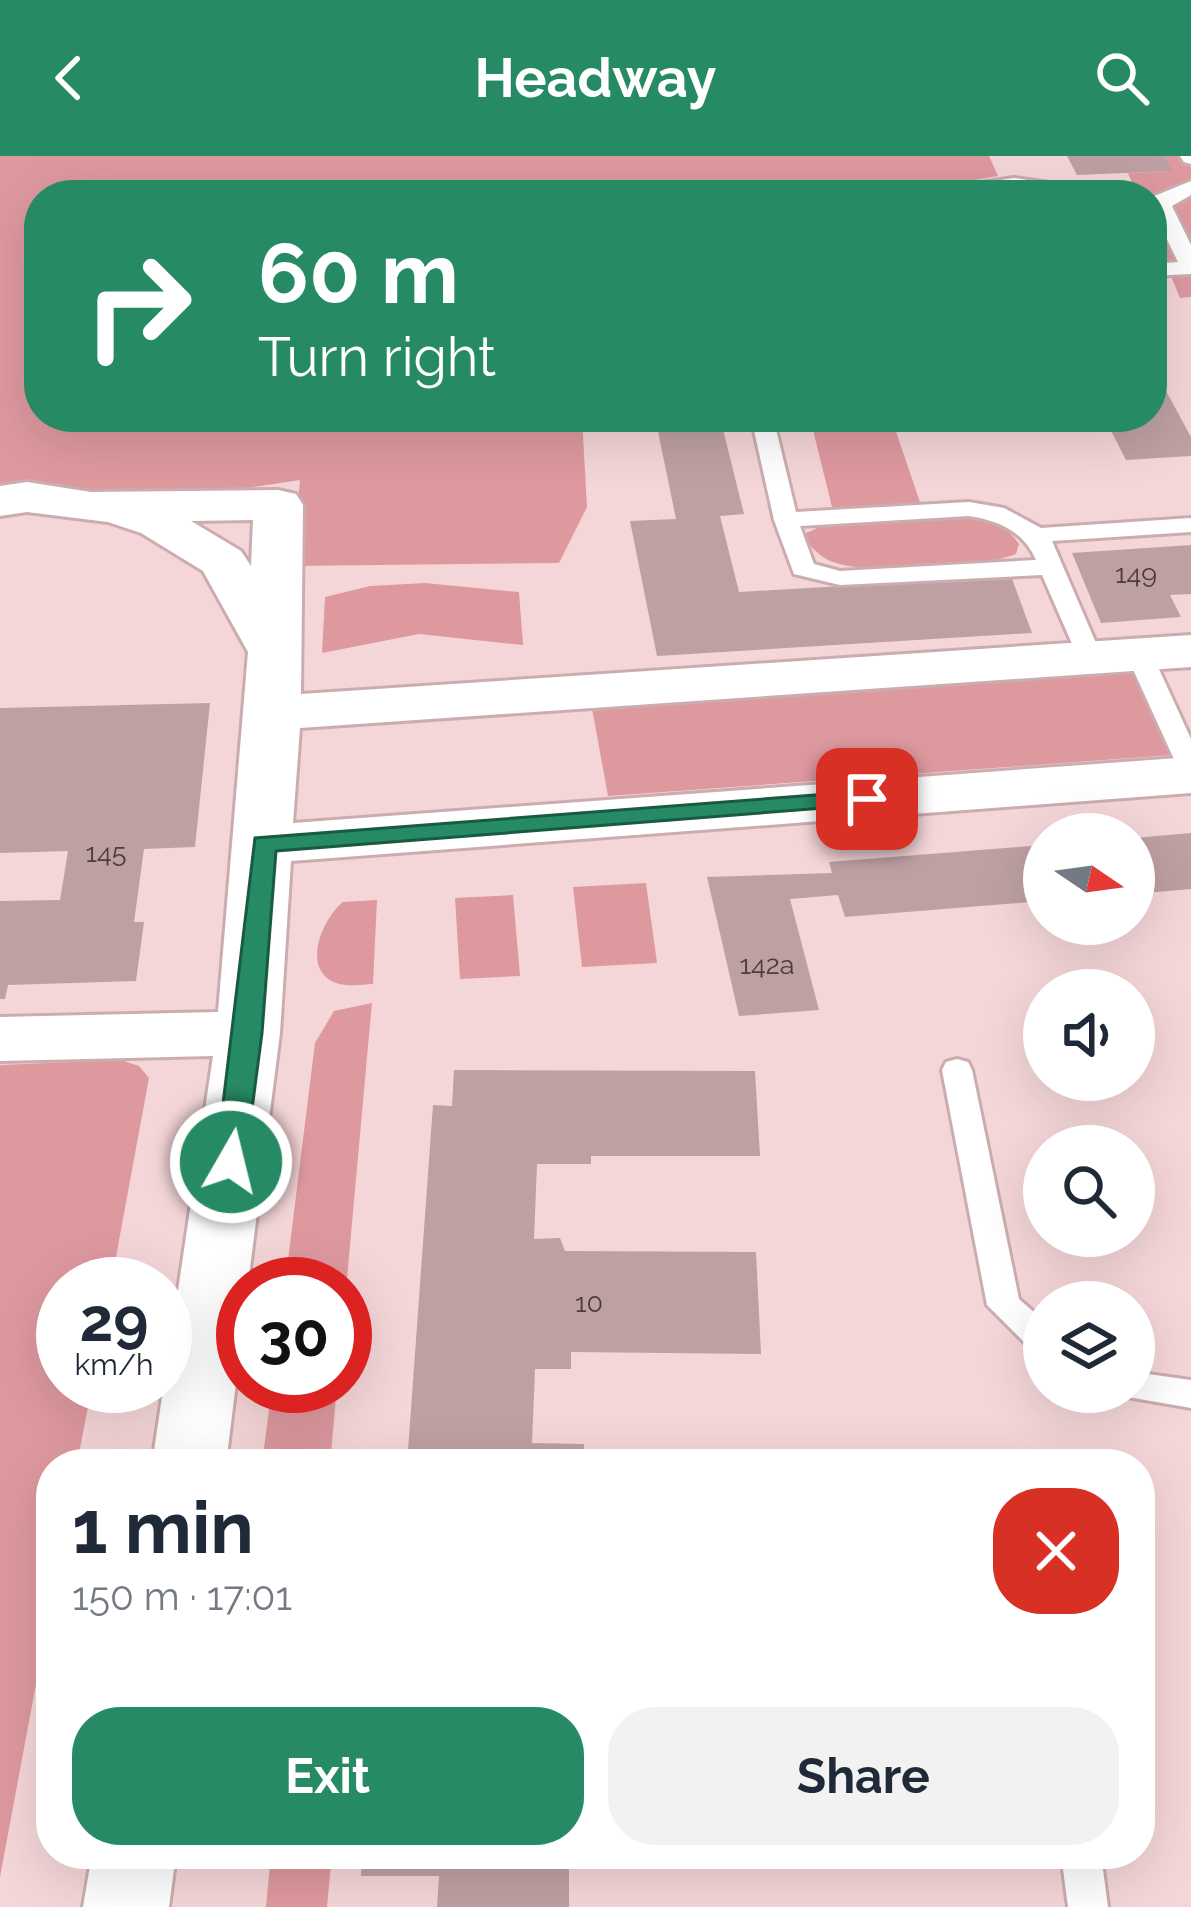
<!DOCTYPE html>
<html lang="en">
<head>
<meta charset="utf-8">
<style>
	:root { --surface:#fff; --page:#f2f2f3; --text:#1f2937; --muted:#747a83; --accent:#268b65 }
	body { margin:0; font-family:Raleway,sans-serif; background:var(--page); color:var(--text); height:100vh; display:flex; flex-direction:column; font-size:45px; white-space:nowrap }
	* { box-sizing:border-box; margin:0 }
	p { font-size:39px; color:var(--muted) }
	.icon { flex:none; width:66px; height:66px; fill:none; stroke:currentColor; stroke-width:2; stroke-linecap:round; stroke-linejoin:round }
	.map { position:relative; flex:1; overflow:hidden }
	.side { position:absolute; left:36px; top:1293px; width:1119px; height:420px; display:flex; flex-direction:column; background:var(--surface); border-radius:48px; box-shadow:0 12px 48px #0002 }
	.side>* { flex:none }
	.guide { position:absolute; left:24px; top:24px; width:1143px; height:252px; border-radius:48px; box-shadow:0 12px 48px #0002; background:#268b65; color:#fff; overflow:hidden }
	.needle { width:78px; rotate:103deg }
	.buttons { position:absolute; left:1023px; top:657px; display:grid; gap:24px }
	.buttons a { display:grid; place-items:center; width:132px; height:132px; border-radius:50%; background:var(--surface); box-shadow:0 12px 48px #0002; font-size:60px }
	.speed { position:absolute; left:36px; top:1101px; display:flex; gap:24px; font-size:60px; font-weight:700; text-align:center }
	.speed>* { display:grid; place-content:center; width:156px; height:156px; border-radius:50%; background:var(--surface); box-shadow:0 12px 48px #0002; line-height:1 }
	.speed small { font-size:30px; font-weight:400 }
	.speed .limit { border:18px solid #d22; background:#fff; color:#111 }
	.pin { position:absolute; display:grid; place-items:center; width:102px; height:102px; color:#fff; margin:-51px; border-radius:24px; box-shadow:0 6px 18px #0006 }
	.me { position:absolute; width:132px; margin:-66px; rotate:8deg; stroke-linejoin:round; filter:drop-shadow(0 0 9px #0008) }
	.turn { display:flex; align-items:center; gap:42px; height:252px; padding:0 36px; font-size:54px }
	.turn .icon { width:156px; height:156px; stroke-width:2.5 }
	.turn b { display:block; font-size:84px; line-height:102px }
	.round { display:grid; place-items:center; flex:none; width:126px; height:126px; border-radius:48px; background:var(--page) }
	.head { display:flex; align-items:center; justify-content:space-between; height:204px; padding:0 36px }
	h1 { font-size:72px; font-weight:700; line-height:90px }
	.primary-button { display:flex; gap:24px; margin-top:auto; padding:24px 36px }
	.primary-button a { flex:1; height:138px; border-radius:48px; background:var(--accent); color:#fff; font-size:48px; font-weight:700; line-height:138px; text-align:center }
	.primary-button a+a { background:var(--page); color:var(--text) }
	header { display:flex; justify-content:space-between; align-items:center; height:156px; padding:0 36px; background:var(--accent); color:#fff; font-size:54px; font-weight:700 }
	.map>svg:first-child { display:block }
	.green { fill:#de999f }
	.building { fill:#bea0a2 }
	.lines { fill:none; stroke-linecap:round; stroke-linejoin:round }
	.lane-casing { stroke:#ccadaf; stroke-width:6 }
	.street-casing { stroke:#ccadaf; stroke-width:6 }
	.lane { fill:#fff; fill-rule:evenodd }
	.street { fill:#fff; fill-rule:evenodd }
	.route { fill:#268b65; stroke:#195a42; stroke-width:3 }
	.labels { text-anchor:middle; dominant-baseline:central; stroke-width:9; stroke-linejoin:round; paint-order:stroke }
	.number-label { font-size:27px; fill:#4c3c3e }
</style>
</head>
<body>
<header><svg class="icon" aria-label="back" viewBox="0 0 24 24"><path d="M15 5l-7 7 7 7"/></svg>Headway<svg class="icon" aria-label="search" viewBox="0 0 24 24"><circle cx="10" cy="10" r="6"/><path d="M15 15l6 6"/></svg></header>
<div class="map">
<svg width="1191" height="1751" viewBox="0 0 1191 1751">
	<rect width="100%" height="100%" fill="#f5d6d8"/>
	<path class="green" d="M 0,0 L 989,0 L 998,20 L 889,39 L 39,39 L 39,261 L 582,261 L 587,351 L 559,407 L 292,410 L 300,324 L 241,333 L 93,338 L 0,329 Z
		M 1165,0 L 1191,0 L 1191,141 L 1180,142 L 1152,74 L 1152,39 L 1137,39 L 1128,17 L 1172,15 Z
		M 825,261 L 891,261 L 921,349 L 833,355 L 812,270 Z
		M 985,362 C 1001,368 1009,374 1019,388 L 1016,398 C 980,412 873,419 836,407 C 823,404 815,394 805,385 L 804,378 L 824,369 Z
		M 425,427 L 519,436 L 523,489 L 419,478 L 322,497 L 325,441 L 370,430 Z
		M 1134,510 L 1173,599 L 608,640 L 591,547 Z
		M 646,727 L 657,807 L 582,811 L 573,731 Z
		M 513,739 L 520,820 L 460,823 L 455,742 Z
		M 377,744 L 373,828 C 359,829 338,832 327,822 C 304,803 326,759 343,746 Z
		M 372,847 L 369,879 L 345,1145 L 345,1128 L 285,1128 L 315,887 L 334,855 Z
		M 121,904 L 139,910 L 149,922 L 111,1128 L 63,1128 L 63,1230 L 92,1230 L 77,1308 L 51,1308 L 51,1448 L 0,1721 L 0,909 Z
		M 272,1230 L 337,1230 L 330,1308 L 262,1308 Z
		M 271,1698 L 332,1698 L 327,1751 L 266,1751 Z"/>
	<path class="building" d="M 1067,0 L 1165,0 L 1173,15 L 1077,19 Z
		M 1152,209 L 1191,281 L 1191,300 L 1126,304 L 1104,261 L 1152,261 Z
		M 655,261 L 720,261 L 744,358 L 720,360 L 739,436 L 1011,420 L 1032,477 L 657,500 L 630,365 L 676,363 Z
		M 1191,389 L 1191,438 L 1170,439 L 1181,461 L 1101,467 L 1072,397 Z
		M 210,547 L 195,691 L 144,693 L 134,766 L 144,766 L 136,825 L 8,829 L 5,843 L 0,843 L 0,745 L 60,744 L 68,695 L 0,697 L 0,552 Z
		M 1191,677 L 1191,733 L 1134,738 L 1134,682 Z
		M 1044,689 L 1044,745 L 845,761 L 838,739 L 790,743 L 819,854 L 739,860 L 707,721 L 832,717 L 829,706 Z
		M 454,914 L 755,915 L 760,1000 L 591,1000 L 591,1008 L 537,1008 L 534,1083 L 560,1082 L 565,1095 L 756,1096 L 761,1198 L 571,1196 L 571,1213 L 535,1213 L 532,1287 L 584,1288 L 584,1299 L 755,1299 L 755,1308 L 407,1308 L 433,949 L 452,950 Z
		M 362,1698 L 569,1698 L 569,1751 L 437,1751 L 439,1720 L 361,1720 Z"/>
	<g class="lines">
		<g class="lane-casing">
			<path id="lane" d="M 1180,0 L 1191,0 L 1191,8 L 1184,6 Z
				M 1014,22 L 1094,33 L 1104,39 L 1014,34 L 930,39 L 940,33 Z
				M 1191,25 L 1191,39 L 1172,50 L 1191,89 L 1191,118 L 1152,120 L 1152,108 L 1178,106 L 1152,53 L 1152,41 Z
				M 751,261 L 773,261 L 796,356 L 969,346 L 1004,352 L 1041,372 L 1191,362 L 1191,376 L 1052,385 L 1102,501 L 1089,509 L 1080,506 L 1042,419 L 840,429 L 794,418 L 774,364 ZM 969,360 C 1000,365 1024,376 1036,404 L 840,415 L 814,408 L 800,370 Z
				M 1139,490 L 1152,498 L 1191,583 L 1191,620 L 1178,612 L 1126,498 Z
				M 957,903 L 968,906 L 972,914 L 1019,1143 L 1044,1165 L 1044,1198 L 1032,1194 L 987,1149 L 942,914 L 946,906 Z
				M 1134,1216 L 1191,1224 L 1191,1252 L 1122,1240 L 1120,1236 L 1134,1236 Z
				M 1061,1698 L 1101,1698 L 1108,1751 L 1068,1751 Z"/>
		</g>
		<g class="street-casing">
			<path id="street" d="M 27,326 L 91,336 L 278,334 L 296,338 L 303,349 L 301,538 L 1191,479 L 1191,511 L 300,572 L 293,667 L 1191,601 L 1191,637 L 291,705 L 280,877 L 248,1128 L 243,1128 L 243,1171 L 226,1308 L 152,1308 L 213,900 L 0,905 L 0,861 L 218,856 L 248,496 L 203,415 L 141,377 L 108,366 L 27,356 L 0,360 L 0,330 ZM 253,364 L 251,410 L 241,395 L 191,365 Z
				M 92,1698 L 176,1698 L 169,1751 L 83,1751 Z"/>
		</g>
		<use href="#lane" class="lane"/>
		<use href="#street" class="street"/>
	</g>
	<path class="route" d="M 867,635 L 879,643 L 875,648 L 276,695 L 262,877 L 245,1006 L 241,1014 L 221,1014 L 216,1006 L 255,682 Z"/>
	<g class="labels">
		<g class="number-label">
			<text x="1136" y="417">149</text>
			<text x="106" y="696">145</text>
			<text x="767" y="808">142а</text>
			<text x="589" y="1146">10</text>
		</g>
	</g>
</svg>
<div class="buttons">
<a><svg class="needle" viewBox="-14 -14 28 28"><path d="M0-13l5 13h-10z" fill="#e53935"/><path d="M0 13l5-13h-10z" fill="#747a83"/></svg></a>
<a><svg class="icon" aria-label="sound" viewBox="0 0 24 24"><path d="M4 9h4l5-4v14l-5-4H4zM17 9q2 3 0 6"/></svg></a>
<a><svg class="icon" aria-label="search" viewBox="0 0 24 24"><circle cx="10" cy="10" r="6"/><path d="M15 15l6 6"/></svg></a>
<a><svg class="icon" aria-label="layers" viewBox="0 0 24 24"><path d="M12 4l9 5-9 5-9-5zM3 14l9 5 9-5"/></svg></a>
</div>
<div class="speed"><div>29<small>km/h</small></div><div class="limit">30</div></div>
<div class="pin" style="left:867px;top:643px;background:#d93025"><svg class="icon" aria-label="arrive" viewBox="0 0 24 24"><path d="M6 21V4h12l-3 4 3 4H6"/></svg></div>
<svg class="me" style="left:231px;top:1006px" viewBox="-20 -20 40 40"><circle r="17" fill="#268b65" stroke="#fff" stroke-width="3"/><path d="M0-11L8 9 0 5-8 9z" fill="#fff"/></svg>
<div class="guide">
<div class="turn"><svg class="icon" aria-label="right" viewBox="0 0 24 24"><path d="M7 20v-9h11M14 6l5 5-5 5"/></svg><div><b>60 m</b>Turn right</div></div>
</div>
<section class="side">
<div class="head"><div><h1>1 min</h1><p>150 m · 17:01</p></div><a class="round" style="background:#d93025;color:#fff"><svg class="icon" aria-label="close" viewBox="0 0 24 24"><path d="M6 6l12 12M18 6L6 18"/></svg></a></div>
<div class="primary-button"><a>Exit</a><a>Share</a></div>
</section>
</div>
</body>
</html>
